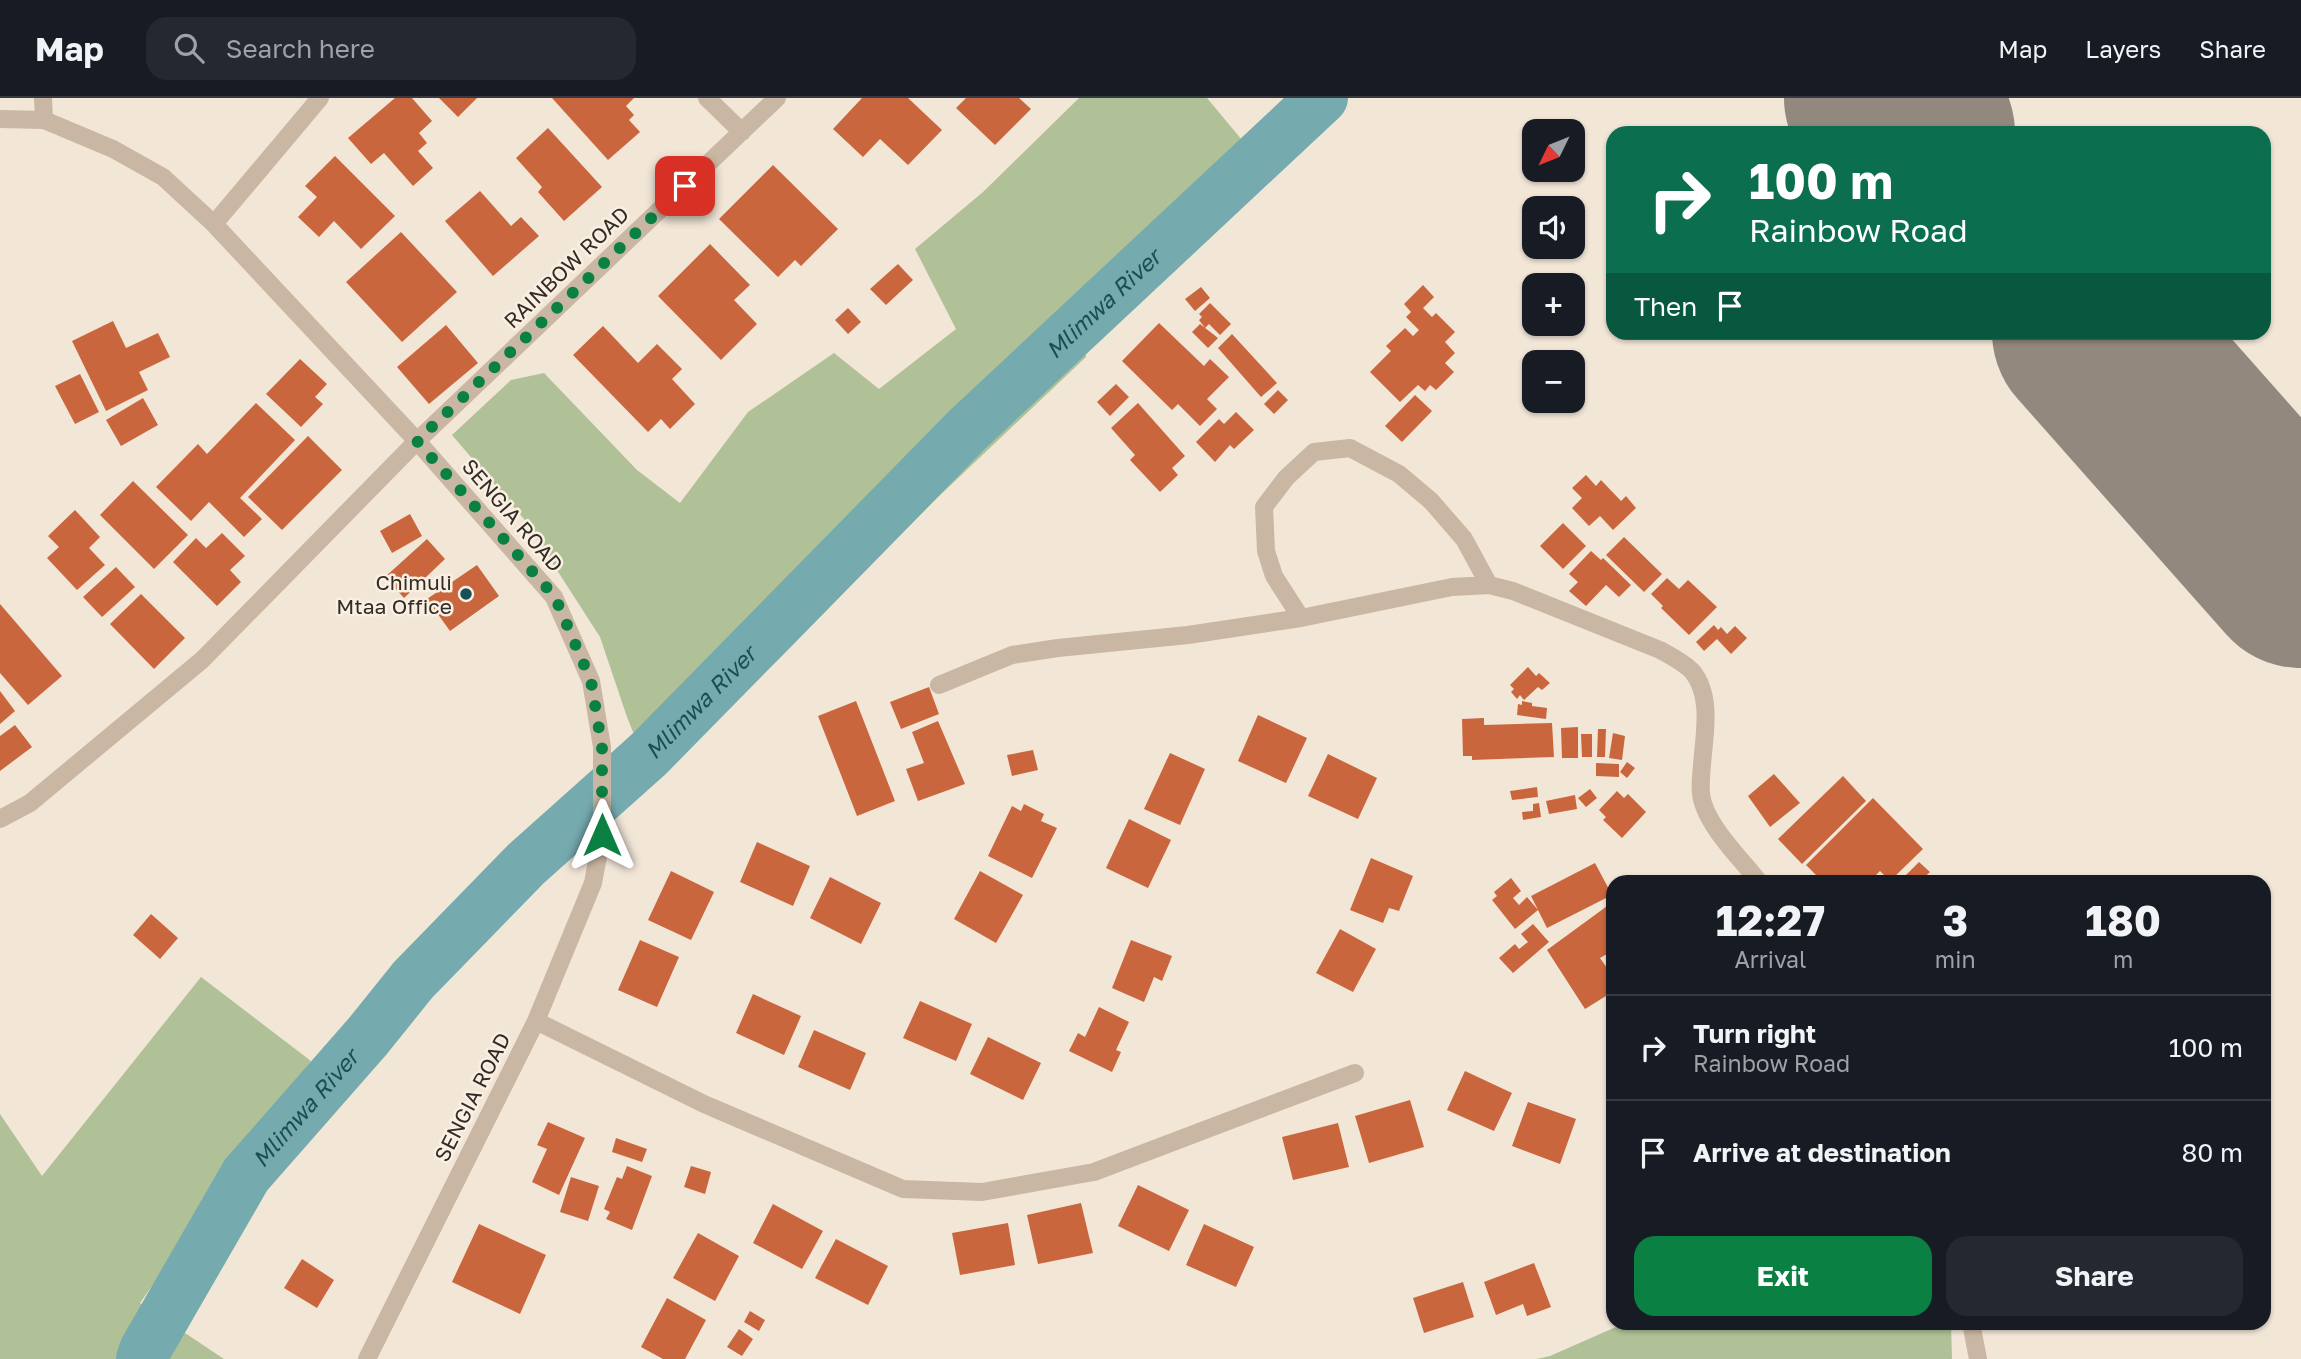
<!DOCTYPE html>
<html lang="en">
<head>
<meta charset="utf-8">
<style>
	:root { --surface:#171b24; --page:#242831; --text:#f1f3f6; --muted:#9ea1a6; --line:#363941; --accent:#0b8043 }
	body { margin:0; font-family:"Golos Text",sans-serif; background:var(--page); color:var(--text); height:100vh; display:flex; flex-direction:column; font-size:26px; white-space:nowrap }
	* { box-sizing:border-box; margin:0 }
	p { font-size:23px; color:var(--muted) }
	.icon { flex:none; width:38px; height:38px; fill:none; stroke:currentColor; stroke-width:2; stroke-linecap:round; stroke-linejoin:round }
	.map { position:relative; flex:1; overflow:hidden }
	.side { position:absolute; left:1606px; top:777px; width:665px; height:455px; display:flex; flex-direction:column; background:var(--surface); border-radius:21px; box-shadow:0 2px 5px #0004 }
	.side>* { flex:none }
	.top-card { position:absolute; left:1606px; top:28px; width:665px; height:214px; border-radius:21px; box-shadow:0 2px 5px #0004; background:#0b6e4f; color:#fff; overflow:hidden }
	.needle { width:46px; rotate:227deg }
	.buttons { position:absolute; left:1522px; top:21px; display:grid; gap:14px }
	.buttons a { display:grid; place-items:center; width:63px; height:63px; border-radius:14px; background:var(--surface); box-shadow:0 2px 5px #0004; font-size:35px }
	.pin { position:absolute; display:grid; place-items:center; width:60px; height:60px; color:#fff; margin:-30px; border-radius:14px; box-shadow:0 4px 10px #0006 }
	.me { position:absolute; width:77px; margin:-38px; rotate:0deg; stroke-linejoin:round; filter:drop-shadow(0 0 5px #0008) }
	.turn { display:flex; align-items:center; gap:24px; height:147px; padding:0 28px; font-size:32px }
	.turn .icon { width:91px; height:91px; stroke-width:2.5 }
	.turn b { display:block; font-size:49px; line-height:60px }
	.then { display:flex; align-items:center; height:66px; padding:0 28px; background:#0003; gap:14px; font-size:26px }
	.eta { display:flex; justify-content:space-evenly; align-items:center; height:119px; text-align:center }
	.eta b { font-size:42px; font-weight:700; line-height:49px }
	.button { display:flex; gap:14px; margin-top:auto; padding:14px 28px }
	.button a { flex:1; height:80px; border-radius:21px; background:var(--accent); color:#fff; font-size:28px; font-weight:700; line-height:80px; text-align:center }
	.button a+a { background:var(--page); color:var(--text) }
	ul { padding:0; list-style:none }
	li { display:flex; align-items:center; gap:21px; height:105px; padding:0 28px; border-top:2px solid var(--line) }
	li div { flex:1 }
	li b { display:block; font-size:26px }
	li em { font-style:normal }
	header { display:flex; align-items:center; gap:42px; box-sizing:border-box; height:98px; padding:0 35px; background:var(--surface); border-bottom:2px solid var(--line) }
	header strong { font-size:33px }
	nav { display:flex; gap:38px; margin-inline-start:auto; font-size:24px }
	.search { width:490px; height:63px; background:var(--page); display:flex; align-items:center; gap:18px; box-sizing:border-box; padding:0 24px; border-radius:21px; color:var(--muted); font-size:26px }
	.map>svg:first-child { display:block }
	.green { fill:#b0c197 }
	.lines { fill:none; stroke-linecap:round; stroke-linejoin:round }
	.river { stroke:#75aaaf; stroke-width:52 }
	.runway { stroke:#93887e; stroke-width:200 }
	.building { fill:#ca663d }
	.minor { stroke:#cab7a3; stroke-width:18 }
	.route { stroke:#0b8043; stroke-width:12; stroke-dasharray:0 21.6 }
	.poi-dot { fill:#1a4f57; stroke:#f9f0e3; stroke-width:2.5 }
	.labels { text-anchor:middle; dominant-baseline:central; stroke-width:5; stroke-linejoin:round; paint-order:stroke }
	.street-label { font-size:21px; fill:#342b25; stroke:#f9f0e3 }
	.poi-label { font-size:21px; fill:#342b25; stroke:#f9f0e3; text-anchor:end }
	.water-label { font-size:23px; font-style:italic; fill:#1a4f57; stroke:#f9f0e3 }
</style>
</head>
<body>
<header>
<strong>Map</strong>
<div class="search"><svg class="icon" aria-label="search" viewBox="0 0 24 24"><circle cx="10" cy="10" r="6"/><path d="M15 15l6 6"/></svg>Search here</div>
<nav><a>Map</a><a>Layers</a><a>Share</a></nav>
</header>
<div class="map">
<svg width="2301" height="1261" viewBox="0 0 2301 1261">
	<rect width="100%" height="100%" fill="#f2e6d7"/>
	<path class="green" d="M 1079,0 L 1207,0 L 1247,48 L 1082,203 L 1086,259 L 936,401 L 780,560 L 653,684 L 627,619 L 600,539 L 524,421 L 452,337 L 511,282 L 544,275 L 637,372 L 680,405 L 748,314 L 834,255 L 879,291 L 956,231 L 915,151 L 983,94 Z
		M 201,879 L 311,963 L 140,1205 L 224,1261 L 0,1261 L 0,1016 L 42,1078 Z
		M 1625,1225 L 1951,1225 L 1952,1261 L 1537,1261 L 1550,1258 Z"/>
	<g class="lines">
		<path class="river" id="s1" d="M 142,1261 L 145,1252 L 246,1077 L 368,938 L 413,882 L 526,766 L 649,656 L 967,332 L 1322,0"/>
		<path class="runway" d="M 1884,0 L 1915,35
			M 2092,234 L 2301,470"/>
	</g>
	<path class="building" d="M 395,0 L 412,0 L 432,23 L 419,35 L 427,45 L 418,53 L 433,70 L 413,88 L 384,55 L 371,66 L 348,40 Z
		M 439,0 L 477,0 L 458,19 Z
		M 552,0 L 634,0 L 626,8 L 634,17 L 629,22 L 640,34 L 608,62 Z
		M 862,0 L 908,0 L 942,32 L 908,67 L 880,41 L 863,59 L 833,31 Z
		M 966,0 L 1019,0 L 1031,11 L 995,47 L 956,10 Z
		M 548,30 L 602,89 L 564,123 L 538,94 L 542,89 L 516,60 Z
		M 335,58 L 395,118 L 361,151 L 334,123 L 319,139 L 298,119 L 317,99 L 305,88 Z
		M 773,67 L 838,131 L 801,168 L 795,162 L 778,179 L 719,121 Z
		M 480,93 L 511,128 L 521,119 L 539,138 L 493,178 L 445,123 Z
		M 401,134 L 457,194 L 402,244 L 346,184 Z
		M 710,146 L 750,187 L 734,202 L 757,226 L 721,262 L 658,198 Z
		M 898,166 L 913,182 L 886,207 L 870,191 Z
		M 1423,187 L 1434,199 L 1423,210 L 1432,219 L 1436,215 L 1455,234 L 1445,244 L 1455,255 L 1445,265 L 1454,274 L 1436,292 L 1430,287 L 1425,293 L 1418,287 L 1400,304 L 1370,274 L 1391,253 L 1386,248 L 1405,230 L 1413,238 L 1419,232 L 1406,219 L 1411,214 L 1404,206 Z
		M 1201,189 L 1210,200 L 1195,213 L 1185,201 Z
		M 1210,205 L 1231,226 L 1220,237 L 1209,226 L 1205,230 L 1199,222 L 1202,219 L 1199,216 Z
		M 848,210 L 861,224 L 848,236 L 835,222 Z
		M 113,223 L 126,250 L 158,235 L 170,259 L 139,274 L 148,292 L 106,313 L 72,243 Z
		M 1159,225 L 1204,268 L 1210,261 L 1229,279 L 1207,301 L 1217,311 L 1200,328 L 1178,306 L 1172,312 L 1122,263 Z
		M 1200,226 L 1218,240 L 1208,250 L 1192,234 Z
		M 446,227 L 478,265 L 429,306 L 397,269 Z
		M 603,228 L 638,265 L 657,246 L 682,271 L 672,281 L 695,306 L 670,331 L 661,321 L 648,334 L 573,257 Z
		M 1232,236 L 1277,285 L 1261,299 L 1218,250 Z
		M 300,261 L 327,286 L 315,299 L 323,306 L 301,329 L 266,296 Z
		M 80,276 L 99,314 L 75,326 L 55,288 Z
		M 1116,286 L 1129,299 L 1110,318 L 1097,304 Z
		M 1278,292 L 1288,302 L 1274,316 L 1264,306 Z
		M 1415,297 L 1432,313 L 1402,344 L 1385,328 Z
		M 143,300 L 158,327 L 121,348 L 106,322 Z
		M 256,305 L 295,342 L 240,400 L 262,421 L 244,439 L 209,404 L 191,423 L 156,389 L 198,346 L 207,356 Z
		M 1138,305 L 1185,358 L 1172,370 L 1178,377 L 1160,394 L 1130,362 L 1135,357 L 1111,330 Z
		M 1236,314 L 1254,332 L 1234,351 L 1230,347 L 1215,364 L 1196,344 L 1219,321 L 1224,326 Z
		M 308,338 L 342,372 L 282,432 L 248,399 Z
		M 1586,377 L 1596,388 L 1601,382 L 1621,403 L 1626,398 L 1636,410 L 1613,432 L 1600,418 L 1589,428 L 1572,410 L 1582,400 L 1572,390 Z
		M 133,383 L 188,437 L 154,471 L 100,417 Z
		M 75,412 L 100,439 L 89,450 L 105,467 L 77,492 L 47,460 L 59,449 L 48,438 Z
		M 410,416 L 422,438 L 392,455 L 380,433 Z
		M 1563,425 L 1586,448 L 1563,471 L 1540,448 Z
		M 222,435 L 245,458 L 230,472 L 241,484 L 217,508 L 173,464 L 196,440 L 206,450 Z
		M 1624,439 L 1662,476 L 1644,494 L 1606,457 Z
		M 427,441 L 445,461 L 404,500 L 385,479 Z
		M 1591,453 L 1601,462 L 1603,460 L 1631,487 L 1619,499 L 1606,487 L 1586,508 L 1569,493 L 1578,484 L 1569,476 Z
		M 477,467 L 499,498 L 450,533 L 427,501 Z
		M 116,469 L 135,489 L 102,519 L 83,499 Z
		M 1667,480 L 1679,491 L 1688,482 L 1717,509 L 1689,537 L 1661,510 L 1663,508 L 1651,496 Z
		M 141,496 L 185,540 L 154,571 L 110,526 Z
		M 0,506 L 62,578 L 28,607 L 0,575 Z
		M 1714,527 L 1718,532 L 1721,529 L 1727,536 L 1735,528 L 1747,540 L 1731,556 L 1717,541 L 1704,553 L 1696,544 Z
		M 1528,569 L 1536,578 L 1539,575 L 1550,585 L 1542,592 L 1538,589 L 1524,602 L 1520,597 L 1517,601 L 1511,594 L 1514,591 L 1510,587 Z
		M 929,589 L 939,616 L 901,631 L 890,604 Z
		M 0,593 L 15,613 L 0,626 Z
		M 856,603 L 895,703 L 857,718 L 818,618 Z
		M 1522,603 L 1532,605 L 1532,608 L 1547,610 L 1546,621 L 1517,617 L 1518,606 L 1522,607 Z
		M 1258,617 L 1307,640 L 1286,685 L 1238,663 Z
		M 1484,620 L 1484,627 L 1552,625 L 1554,659 L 1472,662 L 1472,658 L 1463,658 L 1462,621 Z
		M 938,623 L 965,686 L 918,703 L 906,671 L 924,665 L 912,634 Z
		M 15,627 L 32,649 L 0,673 L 0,638 Z
		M 1578,629 L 1578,660 L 1562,660 L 1561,630 Z
		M 1598,631 L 1606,631 L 1605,659 L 1597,659 Z
		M 1613,635 L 1625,638 L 1622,662 L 1609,660 Z
		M 1581,636 L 1592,636 L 1592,659 L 1582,659 Z
		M 1033,652 L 1038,672 L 1012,678 L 1007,657 Z
		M 1170,655 L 1205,671 L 1180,727 L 1144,711 Z
		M 1328,656 L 1377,680 L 1358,721 L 1308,698 Z
		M 1627,664 L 1635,670 L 1627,680 L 1620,674 Z
		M 1596,665 L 1619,666 L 1619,679 L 1596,678 Z
		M 1774,676 L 1800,705 L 1770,729 L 1748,698 Z
		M 1843,678 L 1866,703 L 1802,766 L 1778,741 Z
		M 1537,689 L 1538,699 L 1512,702 L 1510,693 Z
		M 1590,691 L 1597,700 L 1586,709 L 1578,700 Z
		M 1617,693 L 1624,700 L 1628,696 L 1646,714 L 1622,740 L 1603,722 L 1606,719 L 1599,712 Z
		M 1575,697 L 1577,711 L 1549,716 L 1546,703 Z
		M 1873,700 L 1923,751 L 1890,783 L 1880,773 L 1869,784 L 1823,784 L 1806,767 Z
		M 1539,705 L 1541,719 L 1523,722 L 1522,714 L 1533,713 L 1533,706 Z
		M 1024,706 L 1044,716 L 1041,723 L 1057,730 L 1032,780 L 988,758 L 1012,708 L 1021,713 Z
		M 1129,721 L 1171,742 L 1148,790 L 1106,770 Z
		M 757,744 L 810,768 L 793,808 L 740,784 Z
		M 1371,760 L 1413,778 L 1399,813 L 1389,810 L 1383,825 L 1350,812 Z
		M 1919,764 L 1930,774 L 1919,784 L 1899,784 Z
		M 1595,765 L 1612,797 L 1547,830 L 1531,798 Z
		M 671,773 L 714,794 L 691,842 L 648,822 Z
		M 980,773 L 1023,797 L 996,845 L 954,821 Z
		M 830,779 L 881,805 L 861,846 L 810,820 Z
		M 1511,780 L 1521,793 L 1513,800 L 1519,807 L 1527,799 L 1538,812 L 1515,831 L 1492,802 L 1497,798 L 1494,794 Z
		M 1614,803 L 1614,852 L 1600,860 L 1614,880 L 1614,893 L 1585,911 L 1547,852 Z
		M 151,816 L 178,840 L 160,861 L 133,837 Z
		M 1533,826 L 1549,844 L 1513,875 L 1499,860 L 1515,846 L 1519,851 L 1528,844 L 1521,836 Z
		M 1340,831 L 1376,851 L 1353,894 L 1316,875 Z
		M 640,842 L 679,859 L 657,909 L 618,892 Z
		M 1131,842 L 1172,858 L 1162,883 L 1154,879 L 1144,904 L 1112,890 Z
		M 753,896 L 801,918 L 784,957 L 736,935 Z
		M 920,903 L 972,926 L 956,963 L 903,940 Z
		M 1099,909 L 1129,924 L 1116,952 L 1121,954 L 1112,974 L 1069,953 L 1078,935 L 1085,939 Z
		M 814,932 L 866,955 L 850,992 L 798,969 Z
		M 988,939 L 1041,965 L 1023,1002 L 970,976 Z
		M 1465,973 L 1512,995 L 1494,1033 L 1447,1012 Z
		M 1410,1002 L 1424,1049 L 1369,1065 L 1355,1018 Z
		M 1528,1004 L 1576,1021 L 1560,1066 L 1512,1048 Z
		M 548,1024 L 585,1040 L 559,1097 L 532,1084 L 547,1051 L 537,1047 Z
		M 1338,1025 L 1349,1069 L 1293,1082 L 1282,1039 Z
		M 616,1040 L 647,1051 L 642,1064 L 612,1054 Z
		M 627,1068 L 652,1078 L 632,1132 L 606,1121 L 610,1114 L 604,1111 L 617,1079 L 622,1081 Z
		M 691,1068 L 711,1074 L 705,1096 L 684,1089 Z
		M 571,1079 L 599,1088 L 588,1123 L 560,1114 Z
		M 1138,1087 L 1189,1112 L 1169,1153 L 1118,1128 Z
		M 1081,1105 L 1093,1155 L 1038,1166 L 1027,1117 Z
		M 773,1106 L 823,1133 L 802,1171 L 753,1145 Z
		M 1008,1125 L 1015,1167 L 960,1177 L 952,1135 Z
		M 479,1126 L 546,1157 L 520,1216 L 452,1184 Z
		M 1204,1126 L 1254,1149 L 1236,1189 L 1186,1167 Z
		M 698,1135 L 739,1158 L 715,1203 L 673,1180 Z
		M 836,1141 L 888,1168 L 868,1207 L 815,1180 Z
		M 302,1161 L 334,1182 L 317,1210 L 284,1190 Z
		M 1534,1165 L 1551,1209 L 1527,1218 L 1523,1206 L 1496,1217 L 1484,1184 Z
		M 1463,1184 L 1474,1219 L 1424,1235 L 1413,1200 Z
		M 667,1200 L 706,1222 L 685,1261 L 663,1261 L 641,1249 Z
		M 750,1213 L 765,1222 L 759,1233 L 744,1224 Z
		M 739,1231 L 753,1241 L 742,1258 L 727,1249 Z"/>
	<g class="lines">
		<path class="minor" d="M 43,0 L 44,22
			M 707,0 L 742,34
			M 0,21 L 44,22 L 113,51 L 163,79 L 214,126 L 417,343 L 554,499 L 591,583 L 602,649 L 602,737 L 593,785 L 536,923 L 367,1261
			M 214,126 L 320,0
			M 1301,520 L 1274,478 L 1266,453 L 1264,409 L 1286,380 L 1314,354 L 1350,350 L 1399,376 L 1431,403 L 1464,441 L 1489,487
			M 939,587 L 1012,557 L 1058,550 L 1188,537 L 1301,520 L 1452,489 L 1489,487 L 1513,493 L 1660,552 C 1671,558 1683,564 1692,573 C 1713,598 1704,638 1702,667 C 1701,679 1699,694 1703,705 C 1711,732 1742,762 1759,784
			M 0,721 L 30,705 L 202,562 L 417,343 L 777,0
			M 536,923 L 704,1006 L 903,1091 L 982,1094 L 1094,1074 L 1355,975
			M 1971,1225 L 1978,1261"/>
	</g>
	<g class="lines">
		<path class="route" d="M 602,737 L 602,649 L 591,583 L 555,499 L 417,343 L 685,88"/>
	</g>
	<circle class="poi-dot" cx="466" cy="496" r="7"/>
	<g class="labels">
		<g class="street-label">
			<text transform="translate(566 169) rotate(-44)">RAINBOW ROAD</text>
			<text transform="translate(513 417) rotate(49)">SENGIA ROAD</text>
			<text transform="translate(472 999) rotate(-63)">SENGIA ROAD</text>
		</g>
		<g class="poi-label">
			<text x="452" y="484">Chimuli<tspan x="452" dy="24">Mtaa Office</tspan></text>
		</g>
		<g class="water-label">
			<text stroke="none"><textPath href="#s1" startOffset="1435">Mlimwa River</textPath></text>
			<text stroke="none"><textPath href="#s1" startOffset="868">Mlimwa River</textPath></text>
			<text stroke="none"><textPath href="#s1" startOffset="301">Mlimwa River</textPath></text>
		</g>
	</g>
</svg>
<div class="buttons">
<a><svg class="needle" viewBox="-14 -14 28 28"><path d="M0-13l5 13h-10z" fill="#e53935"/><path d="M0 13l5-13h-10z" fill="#9ea1a6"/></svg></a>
<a><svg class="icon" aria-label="sound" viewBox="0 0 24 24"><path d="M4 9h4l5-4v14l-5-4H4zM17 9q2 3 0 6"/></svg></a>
<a>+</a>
<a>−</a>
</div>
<div class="pin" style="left:685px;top:88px;background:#d93025"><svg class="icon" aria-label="arrive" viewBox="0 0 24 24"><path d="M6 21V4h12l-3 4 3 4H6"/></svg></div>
<svg class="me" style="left:602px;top:737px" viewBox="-20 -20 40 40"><path d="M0-17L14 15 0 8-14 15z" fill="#0b8043" stroke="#fff" stroke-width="4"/></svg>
<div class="top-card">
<div class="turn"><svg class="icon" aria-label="right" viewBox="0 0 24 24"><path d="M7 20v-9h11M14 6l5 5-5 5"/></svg><div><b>100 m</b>Rainbow Road</div></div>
<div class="then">Then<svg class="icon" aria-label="arrive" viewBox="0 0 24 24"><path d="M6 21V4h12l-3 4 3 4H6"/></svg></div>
</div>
<section class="side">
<div class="eta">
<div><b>12:27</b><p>Arrival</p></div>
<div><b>3</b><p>min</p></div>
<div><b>180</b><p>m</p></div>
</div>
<ul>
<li><svg class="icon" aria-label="right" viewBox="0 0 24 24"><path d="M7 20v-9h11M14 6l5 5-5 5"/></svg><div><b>Turn right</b><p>Rainbow Road</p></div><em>100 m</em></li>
<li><svg class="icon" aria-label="arrive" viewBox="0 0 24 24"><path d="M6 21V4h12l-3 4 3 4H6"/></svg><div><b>Arrive at destination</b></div><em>80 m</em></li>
</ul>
<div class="button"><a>Exit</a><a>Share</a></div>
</section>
</div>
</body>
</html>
